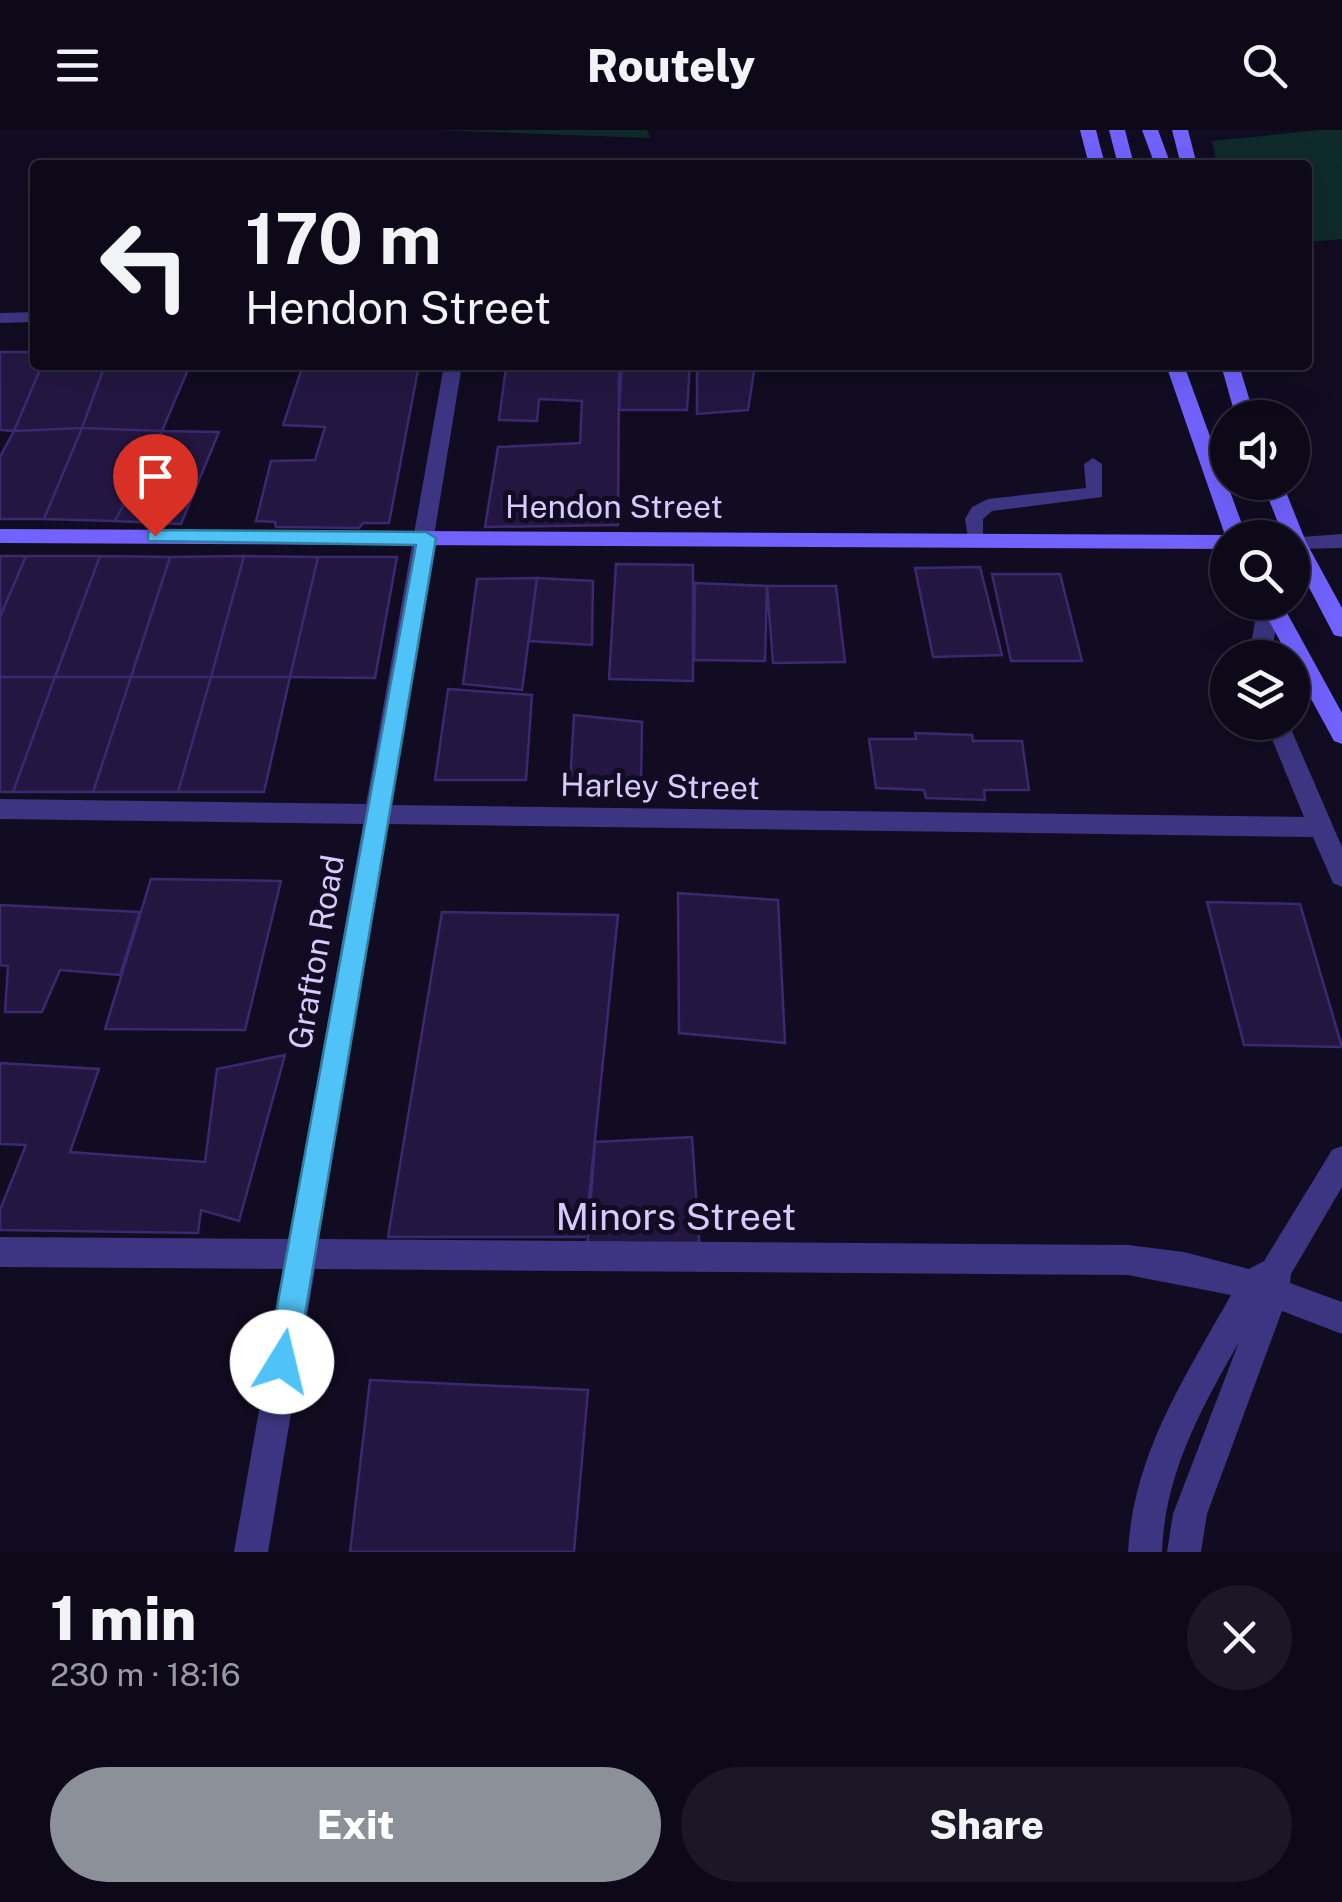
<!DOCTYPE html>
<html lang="en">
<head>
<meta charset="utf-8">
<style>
	:root { --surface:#0d0919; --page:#1b1726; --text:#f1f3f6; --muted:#9a9aa2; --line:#2d2a38; --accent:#8c9099 }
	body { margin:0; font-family:"Public Sans",sans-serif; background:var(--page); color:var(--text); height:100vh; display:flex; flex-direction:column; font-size:38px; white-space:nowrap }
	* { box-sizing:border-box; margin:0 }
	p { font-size:32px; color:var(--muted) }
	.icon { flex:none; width:55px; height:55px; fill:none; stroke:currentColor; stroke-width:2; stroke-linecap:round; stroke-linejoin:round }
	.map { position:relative; height:1422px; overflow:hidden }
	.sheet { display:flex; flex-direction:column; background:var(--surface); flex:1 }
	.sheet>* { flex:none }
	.hud { position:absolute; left:30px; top:30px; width:1282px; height:210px; border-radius:10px; box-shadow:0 10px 40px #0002,0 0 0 2px var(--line); background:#0d0919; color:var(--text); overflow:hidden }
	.tools { position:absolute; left:1210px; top:270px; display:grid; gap:20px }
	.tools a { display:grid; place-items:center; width:100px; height:100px; border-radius:50%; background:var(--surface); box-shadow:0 10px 40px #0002,0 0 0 2px var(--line); font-size:50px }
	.pin { position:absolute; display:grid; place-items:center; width:85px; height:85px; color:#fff; margin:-102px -42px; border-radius:50% 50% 50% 0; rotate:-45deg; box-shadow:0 0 10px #0007 }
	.pin .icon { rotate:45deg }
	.me { position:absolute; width:110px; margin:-55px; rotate:9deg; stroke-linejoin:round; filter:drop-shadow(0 0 8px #0008) }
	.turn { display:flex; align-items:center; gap:35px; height:210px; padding:0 50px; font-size:45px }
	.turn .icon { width:130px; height:130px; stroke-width:2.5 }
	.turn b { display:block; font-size:70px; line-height:85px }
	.round { display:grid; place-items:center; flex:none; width:105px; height:105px; border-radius:52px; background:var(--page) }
	.headline { display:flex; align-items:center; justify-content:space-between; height:170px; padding:0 50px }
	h1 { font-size:60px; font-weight:800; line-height:75px }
	.button { display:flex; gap:20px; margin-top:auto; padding:20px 50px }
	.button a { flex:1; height:115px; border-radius:60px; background:var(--accent); color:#fff; font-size:40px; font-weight:800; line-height:115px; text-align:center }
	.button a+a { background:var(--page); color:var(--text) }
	header { display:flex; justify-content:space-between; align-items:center; height:130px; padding:0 50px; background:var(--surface); font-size:45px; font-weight:800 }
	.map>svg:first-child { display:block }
	.green { fill:#0f2a2b }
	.building { fill:#231742; stroke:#3b286f; stroke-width:2.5 }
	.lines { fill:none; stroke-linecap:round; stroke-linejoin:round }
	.lane { fill:#3d3582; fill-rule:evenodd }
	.street { fill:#3d3582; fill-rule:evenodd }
	.secondary { fill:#7262ff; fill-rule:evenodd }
	.route { fill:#4fc3f7; stroke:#337fa1; stroke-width:2.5 }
	.labels { text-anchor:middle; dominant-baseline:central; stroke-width:10; stroke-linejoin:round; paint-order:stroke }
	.street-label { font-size:32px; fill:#d5cbff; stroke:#110c21 }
	.near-street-label { font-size:38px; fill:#d5cbff; stroke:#110c21 }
</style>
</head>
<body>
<header><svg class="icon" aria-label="menu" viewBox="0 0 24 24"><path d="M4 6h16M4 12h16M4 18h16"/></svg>Routely<svg class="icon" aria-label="search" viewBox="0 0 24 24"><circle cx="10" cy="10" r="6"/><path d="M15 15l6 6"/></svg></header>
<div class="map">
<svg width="1342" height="1422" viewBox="0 0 1342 1422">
	<rect width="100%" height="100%" fill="#110c21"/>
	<path class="green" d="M 435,0 L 647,0 L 650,8 Z
		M 1320,0 L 1342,0 L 1342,109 L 1308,112 L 1308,35 L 1217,35 L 1212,11 Z"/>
	<path class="building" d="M 0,222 L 35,222 L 35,235 L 42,235 L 14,301 L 0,300 Z
		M 42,235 L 105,235 L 82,298 L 14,301 Z
		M 105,235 L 190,235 L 162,301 L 82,298 Z
		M 317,235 L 418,240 L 389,393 L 363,393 L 359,398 L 276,397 L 275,392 L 256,391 L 271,331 L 315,330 L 325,297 L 283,295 L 301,241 L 316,240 Z
		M 622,235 L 690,235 L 687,280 L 619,280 Z
		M 697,235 L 755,235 L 748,280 L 697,284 Z
		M 619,236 L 618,395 L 485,397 L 498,317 L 580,313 L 582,271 L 539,269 L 537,291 L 499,290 L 506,237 Z
		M 82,298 L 44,389 L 0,389 L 0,327 L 14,301 Z
		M 82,298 L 162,301 L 115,391 L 44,389 Z
		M 162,301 L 219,302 L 181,394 L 115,391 Z
		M 0,426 L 26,426 L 0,487 Z
		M 26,426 L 100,426 L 55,547 L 0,547 L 0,487 Z
		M 100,426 L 170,427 L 131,547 L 55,547 Z
		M 244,426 L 318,427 L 290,547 L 211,547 Z
		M 244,426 L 211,547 L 131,547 L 170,427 Z
		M 318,427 L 397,427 L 375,548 L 290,547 Z
		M 616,434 L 693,435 L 693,551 L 609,549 Z
		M 980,437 L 1002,525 L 933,527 L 915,438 Z
		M 992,444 L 1060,444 L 1082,531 L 1011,531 Z
		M 537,448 L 522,560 L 463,554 L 477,449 Z
		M 537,448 L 593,451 L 592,515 L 529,511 Z
		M 695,453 L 767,456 L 765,531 L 694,530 Z
		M 767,456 L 836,456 L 845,532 L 773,533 Z
		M 0,547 L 55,547 L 13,662 L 0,662 Z
		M 55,547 L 131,547 L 93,662 L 13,662 Z
		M 131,547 L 211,547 L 178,662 L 93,662 Z
		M 211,547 L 290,547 L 264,662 L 178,662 Z
		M 448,559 L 532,565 L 526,650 L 435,650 Z
		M 574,585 L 642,592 L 641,657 L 570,653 Z
		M 915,603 L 972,605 L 973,611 L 1022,611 L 1029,660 L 984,660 L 985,670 L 926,668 L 924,660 L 876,658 L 869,609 L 916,609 Z
		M 151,749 L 281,751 L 245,900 L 105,899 Z
		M 678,763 L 778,770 L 785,913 L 679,903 Z
		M 1207,772 L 1300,774 L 1342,917 L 1244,915 Z
		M 0,775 L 140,782 L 120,845 L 60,840 L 42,882 L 5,882 L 8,836 L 0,835 Z
		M 442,782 L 618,785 L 585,1107 L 388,1107 Z
		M 285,925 L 239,1091 L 201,1080 L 198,1103 L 0,1100 L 0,1080 L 26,1015 L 0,1014 L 0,933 L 99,939 L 70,1022 L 205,1032 L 217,939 Z
		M 692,1007 L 700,1123 L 587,1121 L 595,1012 Z
		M 370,1250 L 588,1260 L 574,1422 L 350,1422 Z"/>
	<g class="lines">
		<path class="lane" d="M 1093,328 L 1102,334 L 1102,367 L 992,381 L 983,389 L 983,414 L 969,414 L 965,389 L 972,377 L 988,369 L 1086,358 L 1084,334 Z"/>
		<path class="street" d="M 556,29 L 663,30 L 671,35 L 549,35 Z
			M 35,182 L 35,192 L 0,193 L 0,183 Z
			M 444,235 L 462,235 L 390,675 L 1304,687 L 1265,592 L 1288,592 L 1342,717 L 1342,757 L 1333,753 L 1313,707 L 387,694 L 319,1109 L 1128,1115 L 1184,1122 L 1249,1139 L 1264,1131 L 1332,1020 L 1342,1016 L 1342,1057 L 1291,1144 L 1290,1153 L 1342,1172 L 1342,1204 L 1282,1181 L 1207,1384 L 1201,1422 L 1167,1422 L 1173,1384 L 1239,1212 C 1201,1279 1165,1343 1162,1422 L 1128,1422 C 1133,1325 1185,1247 1231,1165 L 1128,1145 L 315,1139 L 268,1422 L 234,1422 L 284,1139 L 0,1137 L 0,1107 L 289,1109 L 363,694 L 0,689 L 0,669 L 366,674 Z
			M 1342,404 L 1342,418 L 1296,419 L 1292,418 L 1292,408 L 1288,408 Z
			M 1258,472 L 1280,472 L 1271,528 L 1249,528 Z"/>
		<path class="secondary" d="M 1080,0 L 1096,0 L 1105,35 L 1089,35 Z
			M 1109,0 L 1125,0 L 1134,35 L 1118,35 Z
			M 1142,0 L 1158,0 L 1171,35 L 1155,35 Z
			M 1172,0 L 1188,0 L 1197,35 L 1181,35 Z
			M 1166,235 L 1184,235 L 1247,408 L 1228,408 L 1228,419 L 0,413 L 0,399 L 1225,405 Z
			M 1221,235 L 1239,235 L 1255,288 L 1236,288 Z
			M 1262,352 L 1282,352 L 1306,412 L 1342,478 L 1342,507 L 1334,505 L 1292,425 L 1292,408 L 1284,408 Z
			M 1259,472 L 1281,472 L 1342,583 L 1342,614 L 1334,611 L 1292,534 L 1292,528 L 1289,528 Z"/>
	</g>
	<path class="route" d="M 155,400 L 426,402 L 436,408 L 297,1232 L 292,1243 L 282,1247 L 272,1243 L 267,1232 L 416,415 L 148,411 L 148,402 Z"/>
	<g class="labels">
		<g class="street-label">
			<text x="614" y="376">Hendon Street</text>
			<text transform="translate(660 656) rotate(1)">Harley Street</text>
			<text transform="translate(316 822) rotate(-80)">Grafton Road</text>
		</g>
		<g class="near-street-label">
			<text x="676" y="1086">Minors Street</text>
		</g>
	</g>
</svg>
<div class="tools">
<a><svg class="icon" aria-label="sound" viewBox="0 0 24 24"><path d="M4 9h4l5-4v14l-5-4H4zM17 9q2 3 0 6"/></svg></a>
<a><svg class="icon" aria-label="search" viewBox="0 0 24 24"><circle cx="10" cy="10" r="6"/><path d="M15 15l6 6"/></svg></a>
<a><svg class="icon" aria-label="layers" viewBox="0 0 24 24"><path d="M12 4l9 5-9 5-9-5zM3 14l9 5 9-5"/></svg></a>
</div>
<div class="pin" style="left:155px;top:406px;background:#d93025"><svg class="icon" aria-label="arrive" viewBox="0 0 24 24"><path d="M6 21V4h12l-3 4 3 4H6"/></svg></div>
<svg class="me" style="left:282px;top:1232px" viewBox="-20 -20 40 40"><circle r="19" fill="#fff"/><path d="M0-13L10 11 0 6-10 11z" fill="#4fc3f7"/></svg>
<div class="hud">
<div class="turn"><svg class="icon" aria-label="left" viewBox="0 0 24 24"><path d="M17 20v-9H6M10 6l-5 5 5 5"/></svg><div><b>170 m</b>Hendon Street</div></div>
</div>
</div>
<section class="sheet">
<div class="headline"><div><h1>1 min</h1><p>230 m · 18:16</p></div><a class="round"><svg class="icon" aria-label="close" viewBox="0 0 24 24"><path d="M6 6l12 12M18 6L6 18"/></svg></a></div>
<div class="button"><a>Exit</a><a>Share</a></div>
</section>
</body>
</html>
